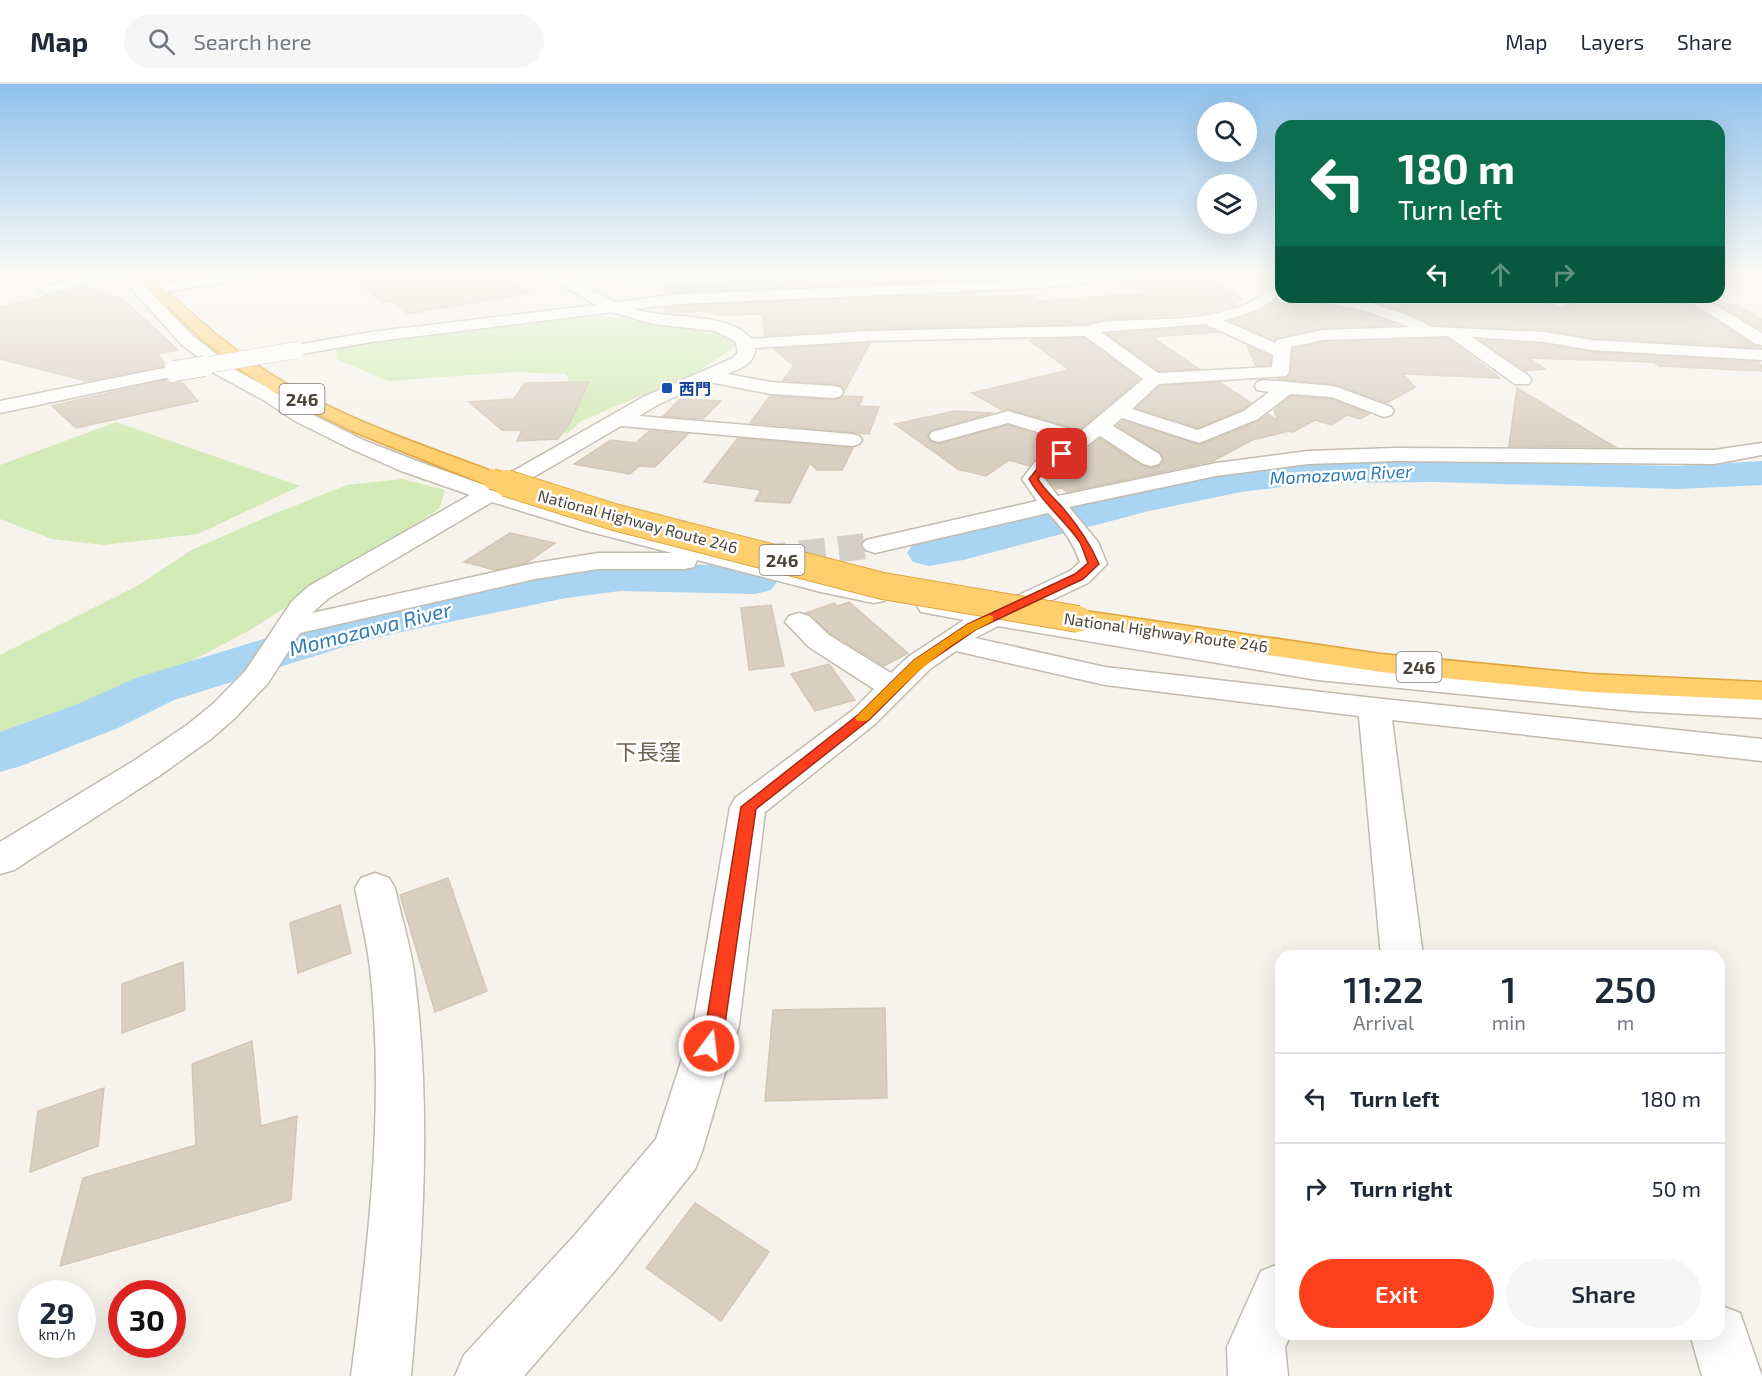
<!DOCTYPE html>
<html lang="en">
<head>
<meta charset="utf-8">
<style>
	:root { --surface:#fff; --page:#f6f6f7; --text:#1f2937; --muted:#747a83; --line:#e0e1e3; --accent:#fc3f1d }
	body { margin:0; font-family:"Exo 2","Noto Sans JP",sans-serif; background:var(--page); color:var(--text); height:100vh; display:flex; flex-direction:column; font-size:22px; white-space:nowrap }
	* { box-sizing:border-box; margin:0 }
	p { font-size:20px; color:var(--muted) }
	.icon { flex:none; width:33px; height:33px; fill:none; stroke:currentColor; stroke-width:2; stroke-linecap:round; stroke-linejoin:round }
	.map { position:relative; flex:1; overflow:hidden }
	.panel { position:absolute; left:1275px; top:866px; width:450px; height:390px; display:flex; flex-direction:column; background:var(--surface); border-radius:18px; box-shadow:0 6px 24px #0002 }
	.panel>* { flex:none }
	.banner { position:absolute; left:1275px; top:36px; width:450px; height:183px; border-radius:18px; box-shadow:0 6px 24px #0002; background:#0b6e4f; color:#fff; overflow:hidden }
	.tools { position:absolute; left:1197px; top:18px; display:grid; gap:12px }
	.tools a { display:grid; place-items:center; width:60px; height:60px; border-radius:50%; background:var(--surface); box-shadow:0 6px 24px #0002; font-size:30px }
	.speed { position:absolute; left:18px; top:1196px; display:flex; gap:12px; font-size:30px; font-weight:700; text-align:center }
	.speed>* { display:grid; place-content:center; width:78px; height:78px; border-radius:50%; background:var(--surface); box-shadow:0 6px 24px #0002; line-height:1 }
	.speed small { font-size:15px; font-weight:400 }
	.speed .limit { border:9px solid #d22; background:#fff; color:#111 }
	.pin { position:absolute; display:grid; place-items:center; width:51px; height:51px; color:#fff; margin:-26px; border-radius:12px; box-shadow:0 3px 9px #0006 }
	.me { position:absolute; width:66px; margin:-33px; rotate:15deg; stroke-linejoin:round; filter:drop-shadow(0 0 4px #0008) }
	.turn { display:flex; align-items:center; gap:21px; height:126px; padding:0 24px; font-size:27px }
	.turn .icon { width:78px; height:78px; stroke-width:2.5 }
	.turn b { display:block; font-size:42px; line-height:51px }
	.lanes { display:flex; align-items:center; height:57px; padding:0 24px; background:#0003; justify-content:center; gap:30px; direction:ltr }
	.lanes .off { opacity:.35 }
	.eta { display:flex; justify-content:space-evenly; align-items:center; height:102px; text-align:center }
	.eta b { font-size:36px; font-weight:600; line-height:42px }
	.cta { display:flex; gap:12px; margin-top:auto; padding:12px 24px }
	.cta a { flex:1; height:69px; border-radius:36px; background:var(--accent); color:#fff; font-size:24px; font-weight:600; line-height:69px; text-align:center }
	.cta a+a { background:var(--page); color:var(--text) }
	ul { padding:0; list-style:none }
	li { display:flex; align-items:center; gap:18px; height:90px; padding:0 24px; border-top:2px solid var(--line) }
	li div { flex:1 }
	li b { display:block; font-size:22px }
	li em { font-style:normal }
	header { display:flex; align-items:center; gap:36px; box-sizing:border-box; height:84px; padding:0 30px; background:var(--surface); border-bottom:2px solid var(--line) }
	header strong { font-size:28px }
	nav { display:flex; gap:33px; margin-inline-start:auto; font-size:21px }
	.search { width:420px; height:54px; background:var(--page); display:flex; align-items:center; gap:15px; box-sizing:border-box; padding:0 21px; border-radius:33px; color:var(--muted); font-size:22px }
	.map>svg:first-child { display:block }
	.green { fill:#d2eab5 }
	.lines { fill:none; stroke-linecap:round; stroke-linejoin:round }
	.river { fill:#a9d4f2; fill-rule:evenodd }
	.building { fill:#d8cfc1; stroke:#d3c7b4; stroke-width:1.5 }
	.minor-tunnel { stroke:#d4d0c8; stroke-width:26; stroke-dasharray:26 13; stroke-linecap:butt }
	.minor-casing { stroke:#c2bbae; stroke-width:3 }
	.highway-casing { stroke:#e0a43c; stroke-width:3 }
	.minor { fill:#fff; fill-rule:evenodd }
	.highway { fill:#ffcf6e; fill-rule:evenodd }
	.minor-bridge-far1-casing { stroke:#c2bbae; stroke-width:17; stroke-linecap:butt }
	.minor-bridge-casing { stroke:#c2bbae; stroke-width:22; stroke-linecap:butt }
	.highway-bridge-far1-casing { stroke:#e0a43c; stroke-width:22; stroke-linecap:butt }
	.highway-bridge-casing { stroke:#e0a43c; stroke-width:28; stroke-linecap:butt }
	.minor-bridge-far1 { stroke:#fff; stroke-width:16 }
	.minor-bridge { stroke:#fff; stroke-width:20 }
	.highway-bridge-far1 { stroke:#ffcf6e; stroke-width:20 }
	.highway-bridge { stroke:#ffcf6e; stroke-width:26 }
	.route { fill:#fc3f1d; stroke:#a42913; stroke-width:1.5 }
	.slow { fill:#f59e0b }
	.transit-dot { fill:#1a4fb4; stroke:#fff; stroke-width:2 }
	.labels { text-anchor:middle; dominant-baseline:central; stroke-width:5; stroke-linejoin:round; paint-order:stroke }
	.far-transit-label { font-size:16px; font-weight:bold; fill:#164399; stroke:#fff; text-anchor:start }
	.far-street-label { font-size:16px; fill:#4b4439; stroke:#fff }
	.shield { fill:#fff; stroke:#817c74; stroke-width:1.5 }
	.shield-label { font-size:18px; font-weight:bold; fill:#4b4439 }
	.far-water-label { font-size:18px; font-style:italic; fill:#2e7ab2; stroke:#fff }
	.water-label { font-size:21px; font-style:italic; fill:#2e7ab2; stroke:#fff }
	.quarter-label { font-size:22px; fill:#6e6250; stroke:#fff }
</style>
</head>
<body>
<header>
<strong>Map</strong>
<div class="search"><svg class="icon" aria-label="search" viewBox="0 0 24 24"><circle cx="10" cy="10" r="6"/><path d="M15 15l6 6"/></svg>Search here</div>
<nav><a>Map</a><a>Layers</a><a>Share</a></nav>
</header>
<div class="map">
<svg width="1762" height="1292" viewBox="0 0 1762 1292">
	<rect width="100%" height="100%" fill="#f6f3ec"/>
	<path class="green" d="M 564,190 L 887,190 C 779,196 672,206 564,190 Z
		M 944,190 L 1080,190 L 1019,196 L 990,197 L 974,192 Z
		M 597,231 L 721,249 L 737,261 L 699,287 L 581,337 L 567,350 L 549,333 L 570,300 L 566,290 L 514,288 L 388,297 L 336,275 L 337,262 Z
		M 116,338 L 300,402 L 198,450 L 104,461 L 52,455 L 0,435 L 0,381 Z
		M 402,395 L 445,406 L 439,425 L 250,546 L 64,645 L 0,663 L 0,571 L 137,502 L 192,466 L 269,432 L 347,401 Z"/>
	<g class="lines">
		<path class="river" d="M 1368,375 L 1678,382 L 1762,377 L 1762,401 L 1678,405 L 1433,398 L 1336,399 L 1289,402 L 1241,408 L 1149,427 L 963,476 L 929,482 L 913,478 L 907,469 L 913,460 C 938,453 964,450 989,443 C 1115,411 1238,378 1368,375 Z
			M 620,479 L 755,482 L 771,486 L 778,496 L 771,506 L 755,510 L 620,507 L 566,514 L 415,545 L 363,557 L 174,616 L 118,644 L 21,682 L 0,688 L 0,648 L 78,620 L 136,594 L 329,535 L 415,515 L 566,486 Z"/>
	</g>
	<path class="building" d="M 350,190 L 499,190 L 530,209 L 407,230 L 393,217 L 382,219 Z
		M 1171,190 L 1208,190 L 1242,215 L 1232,221 L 1238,221 L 1204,229 L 1112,235 L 1087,240 L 868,245 L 765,252 L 762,230 L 719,231 L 714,229 L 714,227 L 665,228 L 665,224 L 679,222 L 975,209 L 978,213 L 1034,211 L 1040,217 L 1151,209 L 1121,197 Z
		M 874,194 L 875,197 L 964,194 L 966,197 L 665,210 L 665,202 Z
		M 86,203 L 123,215 L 178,266 L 157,270 L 165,279 L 163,282 L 86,297 L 0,275 L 0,223 Z
		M 1400,213 L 1550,214 L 1553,223 L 1560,225 L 1569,223 L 1575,215 L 1688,219 L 1755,262 L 1762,264 L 1591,254 L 1544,246 L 1433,241 L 1406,228 L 1367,216 Z
		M 1315,218 L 1368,230 L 1398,241 L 1323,244 L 1274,256 L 1230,237 L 1257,228 L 1272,219 Z
		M 1718,220 L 1739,221 L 1762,236 L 1762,246 Z
		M 1205,242 L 1217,248 L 1153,253 L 1199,285 L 1159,287 L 1107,250 Z
		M 1084,254 L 1139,295 L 1079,346 L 1009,325 L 1002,326 L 972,309 L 1069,286 L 1029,256 Z
		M 1447,254 L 1500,294 L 1403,290 L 1415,303 L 1387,319 L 1334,300 L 1277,295 L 1286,294 L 1291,289 L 1293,265 L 1323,258 Z
		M 1480,256 L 1544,260 L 1591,268 L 1758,278 L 1762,282 L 1762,287 L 1659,282 L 1654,278 L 1529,274 L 1545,285 L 1526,287 Z
		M 870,259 L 845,306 L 842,302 L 834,300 L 783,296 L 794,282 L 774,265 Z
		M 1247,262 L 1271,272 L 1270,281 L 1256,282 Z
		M 166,296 L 170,299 L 182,298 L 198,317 L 76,344 L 52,322 Z
		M 589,298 L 569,340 L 558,355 L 517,357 L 522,346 L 502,346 L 469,318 L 514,315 L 525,299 Z
		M 1220,298 L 1251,319 L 1243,325 L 1198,344 L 1136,324 L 1160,302 Z
		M 1517,304 L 1615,363 L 1509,362 Z
		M 770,312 L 834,316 L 843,312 L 863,313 L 859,322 L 879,323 L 869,350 L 750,339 Z
		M 1291,312 L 1331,315 L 1369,330 L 1360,335 L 1347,331 L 1331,341 L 1315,336 L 1293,348 L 1289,347 L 1252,356 L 1213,377 L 1067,408 L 1062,404 L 1056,405 L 1048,395 L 1100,355 L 1142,382 L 1152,384 L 1161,381 L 1164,376 L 1161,369 L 1117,342 L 1123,337 L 1200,361 L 1259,337 L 1268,330 L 1278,337 L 1274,326 Z
		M 680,315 L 721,317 L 703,335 L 663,332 Z
		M 955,327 L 993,329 L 931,346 L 927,352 L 930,357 L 940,360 L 1008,341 L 1062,358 L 1034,376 L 1029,382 L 1009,376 L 986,392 L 958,385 L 895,340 Z
		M 649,347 L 688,350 L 655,383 L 639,382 L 630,390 L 574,380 L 611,356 L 636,359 Z
		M 738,354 L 852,364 L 853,364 L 842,386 L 817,386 L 810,379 L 790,419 L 755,417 L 761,406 L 704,398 Z
		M 510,449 L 555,459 L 526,479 L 495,486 L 464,478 Z
		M 849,518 L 908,569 L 884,582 L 830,549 L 806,529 L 834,519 L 838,522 Z
		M 771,521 L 784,582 L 749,586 L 741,524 Z
		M 829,580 L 855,616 L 815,627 L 791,590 Z
		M 448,794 L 487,907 L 435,928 L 400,811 Z
		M 340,821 L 351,869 L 298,889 L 290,839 Z
		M 183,878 L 185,926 L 122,949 L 122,900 Z
		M 885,924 L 887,1014 L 765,1017 L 773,926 Z
		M 252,957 L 261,1042 L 297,1032 L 291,1116 L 60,1182 L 83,1094 L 196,1061 L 192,980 Z
		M 104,1004 L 98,1062 L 30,1088 L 38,1027 Z
		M 695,1119 L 769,1168 L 721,1237 L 646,1184 Z"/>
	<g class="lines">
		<path class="minor-tunnel" d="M 761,474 L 875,461"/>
		<g class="minor-casing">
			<path id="minor" d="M 98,190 L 134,190 L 150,207 L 149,205 L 151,202 L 156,201 L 224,190 L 258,190 L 251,194 L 156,209 L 151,208 L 193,252 L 215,269 L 222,279 L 279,309 L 309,329 L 363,356 L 417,377 L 487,402 L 645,312 L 733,274 L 738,268 L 735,257 L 715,247 L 653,240 L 612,228 L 371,258 L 297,271 L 291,270 L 288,266 L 291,262 L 371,248 L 596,221 L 542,190 L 559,190 L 616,218 L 679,210 L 1039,196 L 1089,190 L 1133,190 L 1126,194 L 1039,204 L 679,220 L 634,225 C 665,236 730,227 751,255 L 868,247 L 1087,242 C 1103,236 1121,237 1138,236 C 1174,235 1237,234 1265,208 C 1269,204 1272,198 1276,193 L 1281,192 C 1281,196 1282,202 1281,206 C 1276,222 1238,233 1223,236 L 1275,259 L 1277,256 L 1323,246 L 1410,243 L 1369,228 L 1316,216 L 1313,213 L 1348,213 L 1367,218 L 1405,230 L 1432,243 L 1544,248 L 1591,256 L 1762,266 L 1762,276 L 1591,266 L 1544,258 L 1472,253 L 1529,292 L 1531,296 L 1529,300 L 1515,300 L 1448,252 L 1323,256 L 1291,263 L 1289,288 L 1286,292 L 1159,300 L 1132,325 L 1198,346 L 1244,327 L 1269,308 L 1257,306 L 1255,302 L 1257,298 L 1264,296 L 1334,302 L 1391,323 L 1394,327 L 1391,331 L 1384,333 L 1331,313 L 1290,310 L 1258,335 L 1199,359 L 1122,334 L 1113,342 L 1159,370 L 1162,375 L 1159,380 L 1151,382 L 1143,380 L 1100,352 L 1051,388 L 1045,395 L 1058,412 L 1216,379 L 1308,367 L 1395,364 L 1714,366 L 1762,359 L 1762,371 L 1714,380 L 1395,377 L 1308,380 L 1216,392 L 1069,423 L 1098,458 L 1107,480 L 1088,499 L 1024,529 L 1318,578 L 1633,607 L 1762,614 L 1762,634 L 1633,627 L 1318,596 L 998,542 L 975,554 L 1105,583 L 1374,614 L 1762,655 L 1762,677 L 1392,636 L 1423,872 L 1381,872 L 1359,632 L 1105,601 L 956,567 L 930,585 L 875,640 L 765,728 L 739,941 L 702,1068 L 695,1085 L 613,1189 L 524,1292 L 455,1292 L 464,1271 L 575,1151 L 656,1055 L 693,941 L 730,723 L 735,714 L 853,626 L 874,605 L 809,563 L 785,538 L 789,532 L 799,529 L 809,532 L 829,551 L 891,589 L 908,573 L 964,536 L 921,528 L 917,522 L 921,516 L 931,514 L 991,524 L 1070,487 L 1080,478 C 1073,458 1063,444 1048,429 L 875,469 L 866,466 L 862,461 L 866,456 L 1037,417 L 1022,395 L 1035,378 L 1067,357 L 1008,339 L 939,358 L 932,356 L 929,352 L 932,348 L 1008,327 L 1080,348 L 1143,295 L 1085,252 L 868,257 L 755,264 C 755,280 740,285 727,290 L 771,298 L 834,302 L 841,304 L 843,308 L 841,312 L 834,314 L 771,310 L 709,298 L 659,320 L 639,332 L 852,350 L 859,352 L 862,356 L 859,360 L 852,362 L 621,342 L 508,408 L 601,436 L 822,492 L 884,505 L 888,511 L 884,517 L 874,519 L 821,508 L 697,476 L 694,483 L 685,485 L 598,485 L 535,495 L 300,549 L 268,599 L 235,634 L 211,655 L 159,692 L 14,786 L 0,790 L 0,758 L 135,676 L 187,641 L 213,620 L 246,586 L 292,517 L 309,502 L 470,411 L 401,387 L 349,364 L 295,337 L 265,317 L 210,287 L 203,277 L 181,260 L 121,193 L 46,210 L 39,206 L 41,203 ZM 1205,240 L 1273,271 L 1272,283 L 1158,289 L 1101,248 ZM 492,418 L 583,446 L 672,469 L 598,469 L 535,479 L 312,529 L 329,514 Z
				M 1552,213 L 1571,213 L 1573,215 C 1568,222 1563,224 1555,222 Z
				M 1683,213 L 1702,213 L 1762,249 L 1762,261 L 1756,260 Z
				M 174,282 L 180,283 L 183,287 L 180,291 L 0,329 L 0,317 Z
				M 375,789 L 389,794 L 395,804 C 401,832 410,860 414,888 C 432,1023 423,1157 411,1292 L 351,1292 C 369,1157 385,1020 370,884 C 367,857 360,831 355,804 L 361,794 Z
				M 1281,1179 L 1281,1250 L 1291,1250 L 1285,1263 L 1288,1292 L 1228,1292 L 1227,1263 L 1261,1187 Z
				M 1719,1221 L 1740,1229 L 1762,1292 L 1702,1292 L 1690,1250 L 1719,1250 Z"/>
		</g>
		<g class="highway-casing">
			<path id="highway" d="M 133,190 L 148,190 C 186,225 225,261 269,289 C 339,334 422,361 500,390 L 503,395 L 500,400 L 492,402 L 484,400 L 352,347 L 275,309 L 238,284 L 202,255 Z
				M 1078,526 L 1381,570 L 1590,590 L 1762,598 L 1762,616 L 1590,608 L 1381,588 L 1068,541 L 1064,535 L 1068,529 Z"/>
		</g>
		<use href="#minor" class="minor"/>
		<use href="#highway" class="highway"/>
		<g class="minor-bridge-far1-casing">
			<path id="minor-bridge-far1" d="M 196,283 L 297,266"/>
		</g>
		<g class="minor-bridge-casing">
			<path id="minor-bridge" d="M 174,287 L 205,282"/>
		</g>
		<g class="highway-bridge-far1-casing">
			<path id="highway-bridge-far1" d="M 492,395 L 511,401"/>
		</g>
		<g class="highway-bridge-casing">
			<path id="highway-bridge" d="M 506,399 L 614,433 L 883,502 L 1078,535"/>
		</g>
		<use href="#minor-bridge-far1" class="minor-bridge-far1"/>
		<use href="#minor-bridge" class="minor-bridge"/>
		<use href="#highway-bridge-far1" class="highway-bridge-far1"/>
		<use href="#highway-bridge" class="highway-bridge"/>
	</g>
	<linearGradient id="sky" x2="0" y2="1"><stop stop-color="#8fc1ec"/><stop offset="0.51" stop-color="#fbfaf6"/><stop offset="1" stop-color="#fbfaf6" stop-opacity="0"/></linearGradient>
	<rect width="1762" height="371" fill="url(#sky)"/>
	<path class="route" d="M 1059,368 L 1067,370 L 1047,385 L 1038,395 C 1045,407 1054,414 1063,424 C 1078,442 1090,459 1099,480 L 1083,495 L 977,545 L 923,582 L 869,636 L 756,725 L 725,940 L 716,968 L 709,970 L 702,968 L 700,962 L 706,940 L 741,723 L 859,630 L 914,576 L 968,540 L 1075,490 L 1088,479 C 1085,472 1083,464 1079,457 C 1064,435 1042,419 1029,395 L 1040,381 Z"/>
	<path class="slow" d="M 989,531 L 993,532 L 993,537 C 942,561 906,599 867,637 L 857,637 L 855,634 L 857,632 L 914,576 L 968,540 Z"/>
	<rect class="transit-dot" x="661" y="298" width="12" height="12" rx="3"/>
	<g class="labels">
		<g class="far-transit-label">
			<text x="679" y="304">西門</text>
		</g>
		<g class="far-street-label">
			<text transform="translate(638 437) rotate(15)">National Highway Route 246</text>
			<text transform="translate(1166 548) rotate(8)">National Highway Route 246</text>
		</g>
		<g class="shield">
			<rect x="279.5" y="300" width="45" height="30" rx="4.5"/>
			<rect x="759.5" y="461" width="45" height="30" rx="4.5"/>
			<rect x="1396.5" y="568" width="45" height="30" rx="4.5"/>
		</g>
		<g class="shield-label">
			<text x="302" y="315">246</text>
			<text x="782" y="476">246</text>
			<text x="1419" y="583">246</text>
		</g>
		<g class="far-water-label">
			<text transform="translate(1341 390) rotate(-3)">Momozawa River</text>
		</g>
		<g class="water-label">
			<text transform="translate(370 544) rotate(-14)">Momozawa River</text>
		</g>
		<g class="quarter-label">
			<text x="648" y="667">下長窪</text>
		</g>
	</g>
</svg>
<div class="tools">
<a><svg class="icon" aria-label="search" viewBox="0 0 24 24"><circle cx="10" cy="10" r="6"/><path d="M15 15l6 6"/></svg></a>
<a><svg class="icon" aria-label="layers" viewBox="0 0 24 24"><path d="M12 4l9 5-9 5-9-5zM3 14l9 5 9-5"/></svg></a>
</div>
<div class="speed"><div>29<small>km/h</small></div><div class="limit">30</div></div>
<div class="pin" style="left:1062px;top:370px;background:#d93025"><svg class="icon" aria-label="arrive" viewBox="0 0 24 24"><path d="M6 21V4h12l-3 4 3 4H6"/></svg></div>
<svg class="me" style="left:709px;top:962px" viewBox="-20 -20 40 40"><circle r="17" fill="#fc3f1d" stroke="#fff" stroke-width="3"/><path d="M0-11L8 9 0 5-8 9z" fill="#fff"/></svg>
<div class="banner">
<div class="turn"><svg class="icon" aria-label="left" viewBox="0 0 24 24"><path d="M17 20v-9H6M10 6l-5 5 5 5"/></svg><div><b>180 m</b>Turn left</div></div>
<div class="lanes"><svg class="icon" aria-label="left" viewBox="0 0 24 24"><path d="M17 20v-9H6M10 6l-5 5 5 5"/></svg><svg class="icon off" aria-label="ahead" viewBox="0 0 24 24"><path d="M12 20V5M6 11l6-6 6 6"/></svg><svg class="icon off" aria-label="right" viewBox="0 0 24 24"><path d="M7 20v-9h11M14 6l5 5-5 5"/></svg></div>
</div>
<section class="panel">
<div class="eta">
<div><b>11:22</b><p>Arrival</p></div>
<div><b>1</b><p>min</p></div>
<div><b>250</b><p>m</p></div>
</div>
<ul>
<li><svg class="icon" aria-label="left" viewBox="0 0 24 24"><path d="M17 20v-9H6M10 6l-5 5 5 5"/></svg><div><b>Turn left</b></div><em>180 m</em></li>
<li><svg class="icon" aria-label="right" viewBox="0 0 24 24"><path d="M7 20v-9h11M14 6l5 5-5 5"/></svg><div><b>Turn right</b></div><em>50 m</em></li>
</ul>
<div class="cta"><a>Exit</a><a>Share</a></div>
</section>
</div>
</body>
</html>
